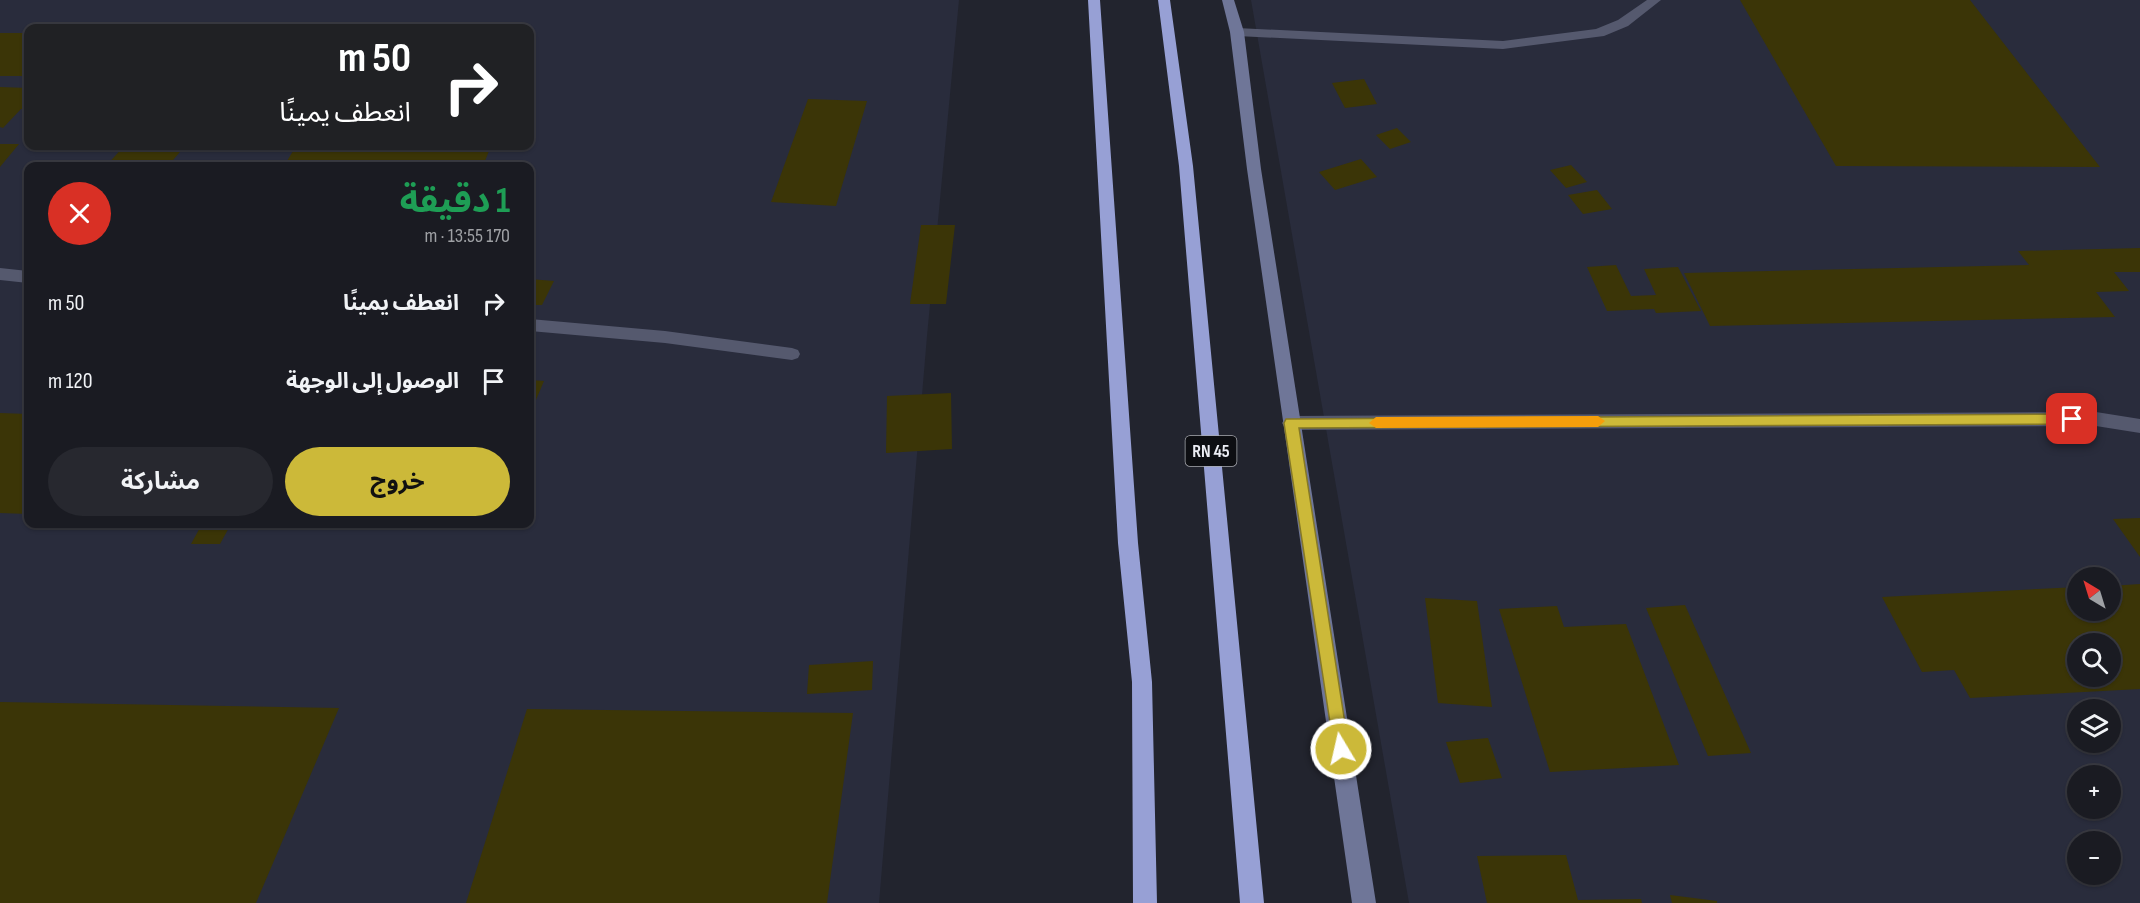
<!DOCTYPE html>
<html lang="ar">
<head>
<meta charset="utf-8">
<style>
	:root { --surface:#1a1b22; --page:#27282f; --text:#f1f3f6; --muted:#9fa1a5; --line:#383940; --accent:#ccb939 }
	body { margin:0; font-family:"Sofia Sans Condensed","Noto Sans Arabic",sans-serif; background:var(--page); color:var(--text); direction:rtl; height:100vh; display:flex; flex-direction:column; font-size:22px; white-space:nowrap }
	* { box-sizing:border-box; margin:0 }
	p { font-size:20px; color:var(--muted) }
	.icon { flex:none; width:33px; height:33px; fill:none; stroke:currentColor; stroke-width:2; stroke-linecap:round; stroke-linejoin:round }
	.map { position:relative; flex:1; overflow:hidden; direction:ltr }
	.side { position:absolute; left:24px; top:162px; width:510px; height:366px; display:flex; flex-direction:column; background:var(--surface); border-radius:12px; box-shadow:0 2px 4px #0004,0 0 0 2px var(--line); direction:rtl }
	.side>* { flex:none }
	.banner { position:absolute; left:24px; top:24px; width:510px; height:126px; border-radius:12px; box-shadow:0 2px 4px #0004,0 0 0 2px var(--line); direction:rtl; background:#202124; color:#fff; overflow:hidden }
	.needle { width:39px; rotate:322deg }
	.tools { position:absolute; left:2067px; top:567px; display:grid; gap:12px }
	.tools a { display:grid; place-items:center; width:54px; height:54px; border-radius:50%; background:var(--surface); box-shadow:0 2px 4px #0004,0 0 0 2px var(--line); font-size:30px }
	.pin { position:absolute; display:grid; place-items:center; width:51px; height:51px; color:#fff; margin:-26px; border-radius:12px; box-shadow:0 3px 9px #0006 }
	.me { position:absolute; width:66px; margin:-33px; rotate:351deg; stroke-linejoin:round; filter:drop-shadow(0 0 4px #0008) }
	.turn { display:flex; align-items:center; gap:21px; height:126px; padding:0 24px; font-size:27px }
	.turn .icon { width:78px; height:78px; stroke-width:2.5 }
	.turn b { display:block; font-size:42px; line-height:51px }
	.round { display:grid; place-items:center; flex:none; width:63px; height:63px; border-radius:32px; background:var(--page) }
	.headline { display:flex; align-items:center; justify-content:space-between; height:102px; padding:0 24px }
	h1 { font-size:36px; font-weight:700; line-height:45px; color:#1e9e55 }
	.cta { display:flex; gap:12px; margin-top:auto; padding:12px 24px }
	.cta a { flex:1; height:69px; border-radius:36px; background:var(--accent); color:#111; font-size:24px; font-weight:700; line-height:69px; text-align:center }
	.cta a+a { background:var(--page); color:var(--text) }
	ul { padding:0; list-style:none }
	li { display:flex; align-items:center; gap:18px; height:78px; padding:0 24px }
	li div { flex:1 }
	li b { display:block; font-size:22px }
	li em { font-style:normal }
	.map>svg:first-child { display:block }
	.built { fill:#292c3c; fill-rule:evenodd }
	.building { fill:#3b3507; fill-rule:evenodd }
	.lines { fill:none; stroke-linecap:round; stroke-linejoin:round }
	.lane { fill:#55596e; fill-rule:evenodd }
	.secondary { fill:#6f7698; fill-rule:evenodd }
	.highway { fill:#97a0d5; fill-rule:evenodd }
	.route { fill:#ccb939; stroke:#857825; stroke-width:1.5 }
	.slow { fill:#f59e0b }
	.labels { text-anchor:middle; dominant-baseline:central; stroke-width:6; stroke-linejoin:round; paint-order:stroke }
	.shield { fill:#0d0e12; stroke:#a9aab0; stroke-width:1.5 }
	.shield-label { font-size:18px; font-weight:bold; fill:#ecedf4 }
</style>
</head>
<body>
<div class="map">
<svg width="2140" height="903" viewBox="0 0 2140 903">
	<rect width="100%" height="100%" fill="#22242e"/>
	<path class="built" d="M 0,0 L 959,0 L 927,336 L 879,903 L 0,903 ZM 28,28 L 530,28 L 530,146 L 28,146 ZM 28,166 L 530,166 L 530,524 L 28,524 Z
		M 1251,0 L 2140,0 L 2140,903 L 1409,903 ZM 2078,578 L 2110,578 L 2110,610 L 2078,610 ZM 2078,644 L 2110,644 L 2110,676 L 2078,676 ZM 2078,710 L 2110,710 L 2110,742 L 2078,742 ZM 2078,776 L 2110,776 L 2110,808 L 2078,808 ZM 2078,842 L 2110,842 L 2110,874 L 2078,874 Z"/>
	<path class="building" d="M 1740,0 L 1970,0 L 2100,167 L 1836,166 Z
		M 0,33 L 28,33 L 28,76 L 0,76 Z
		M 1364,79 L 1377,104 L 1345,108 L 1332,83 Z
		M 0,87 L 28,88 L 28,109 L 21,109 L 3,128 L 0,127 Z
		M 808,99 L 867,101 L 836,206 L 771,202 Z
		M 1397,128 L 1411,142 L 1390,149 L 1376,135 Z
		M 0,144 L 19,144 L 0,167 Z
		M 124,146 L 185,146 L 168,166 L 106,166 Z
		M 296,146 L 491,146 L 483,166 L 284,166 Z
		M 1361,159 L 1377,177 L 1335,190 L 1319,172 Z
		M 1571,165 L 1587,182 L 1566,188 L 1550,170 Z
		M 1597,190 L 1612,209 L 1583,214 L 1568,195 Z
		M 921,225 L 955,225 L 946,304 L 910,304 Z
		M 2140,248 L 2140,272 L 2114,272 L 2129,291 L 2096,292 L 2115,317 L 1710,326 L 1684,273 L 2029,265 L 2018,251 Z
		M 1616,265 L 1631,296 L 1656,295 L 1644,269 L 1678,267 L 1701,311 L 1656,313 L 1654,309 L 1607,311 L 1587,267 Z
		M 530,279 L 554,281 L 542,305 L 530,305 Z
		M 530,380 L 544,381 L 530,414 Z
		M 951,393 L 952,449 L 886,453 L 887,396 Z
		M 0,413 L 28,414 L 28,514 L 0,513 Z
		M 2140,518 L 2140,557 L 2113,519 Z
		M 202,524 L 231,524 L 220,544 L 191,544 Z
		M 2140,584 L 2140,689 L 1970,698 L 1954,670 L 1922,672 L 1882,597 L 2078,587 L 2078,610 L 2110,610 L 2110,586 ZM 2078,644 L 2110,644 L 2110,676 L 2078,676 Z
		M 1425,598 L 1477,601 L 1492,707 L 1438,703 Z
		M 1685,605 L 1751,753 L 1708,756 L 1646,608 Z
		M 1557,606 L 1564,627 L 1626,624 L 1679,765 L 1550,772 L 1499,609 Z
		M 873,661 L 872,690 L 807,694 L 809,665 Z
		M 0,702 L 339,708 L 256,903 L 0,903 Z
		M 527,709 L 853,713 L 827,903 L 466,903 Z
		M 1488,738 L 1502,778 L 1460,783 L 1446,742 Z
		M 1566,855 L 1578,900 L 1641,899 L 1642,903 L 1487,903 L 1477,856 Z
		M 1670,895 L 1717,901 L 1717,903 L 1672,903 Z"/>
	<g class="lines">
		<path class="lane" d="M 1647,0 L 1661,0 L 1628,26 L 1604,36 L 1503,49 L 1237,36 L 1230,32 L 1237,28 L 1503,41 L 1596,29 L 1618,20 Z
			M 0,268 L 28,271 L 28,283 L 0,280 Z
			M 530,319 L 665,331 L 792,348 L 798,350 L 800,354 L 798,358 L 792,360 L 665,343 L 530,331 Z
			M 2096,412 L 2140,419 L 2140,433 L 2096,426 L 1291,430 L 1285,428 L 1282,423 L 1285,418 L 1291,416 Z"/>
		<path class="secondary" d="M 1222,0 L 1234,0 L 1244,32 L 1261,169 L 1376,903 L 1352,903 L 1247,169 L 1230,32 Z"/>
		<path class="highway" d="M 1088,0 L 1100,0 L 1138,543 L 1152,682 L 1157,903 L 1133,903 L 1132,682 L 1118,543 Z
			M 1158,0 L 1170,0 L 1193,166 L 1264,903 L 1240,903 L 1179,166 Z"/>
	</g>
	<path class="route" d="M 2072,414 L 2079,419 L 2072,424 L 1299,428 L 1349,749 L 1346,755 L 1341,757 L 1335,755 L 1284,423 L 1286,419 Z"/>
	<path class="slow" d="M 1598,416 L 1605,421 L 1598,427 L 1376,428 L 1369,423 L 1376,417 Z"/>
	<g class="labels">
		<rect class="shield" x="1185.5" y="436" width="51" height="30" rx="4.5"/>
		<g class="shield-label">
			<text x="1211" y="451">RN 45</text>
		</g>
	</g>
</svg>
<div class="tools">
<a><svg class="needle" viewBox="-14 -14 28 28"><path d="M0-13l5 13h-10z" fill="#e53935"/><path d="M0 13l5-13h-10z" fill="#9fa1a5"/></svg></a>
<a><svg class="icon" aria-label="search" viewBox="0 0 24 24"><circle cx="10" cy="10" r="6"/><path d="M15 15l6 6"/></svg></a>
<a><svg class="icon" aria-label="layers" viewBox="0 0 24 24"><path d="M12 4l9 5-9 5-9-5zM3 14l9 5 9-5"/></svg></a>
<a>+</a>
<a>−</a>
</div>
<div class="pin" style="left:2072px;top:419px;background:#d93025"><svg class="icon" aria-label="arrive" viewBox="0 0 24 24"><path d="M6 21V4h12l-3 4 3 4H6"/></svg></div>
<svg class="me" style="left:1341px;top:749px" viewBox="-20 -20 40 40"><circle r="17" fill="#ccb939" stroke="#fff" stroke-width="3"/><path d="M0-11L8 9 0 5-8 9z" fill="#fff"/></svg>
<div class="banner">
<div class="turn"><svg class="icon" aria-label="right" viewBox="0 0 24 24"><path d="M7 20v-9h11M14 6l5 5-5 5"/></svg><div><b>50 m</b>انعطف يمينًا</div></div>
</div>
<section class="side">
<div class="headline"><div><h1>1 دقيقة</h1><p>170 m · 13:55</p></div><a class="round" style="background:#d93025;color:#fff"><svg class="icon" aria-label="close" viewBox="0 0 24 24"><path d="M6 6l12 12M18 6L6 18"/></svg></a></div>
<ul>
<li><svg class="icon" aria-label="right" viewBox="0 0 24 24"><path d="M7 20v-9h11M14 6l5 5-5 5"/></svg><div><b>انعطف يمينًا</b></div><em>50 m</em></li>
<li><svg class="icon" aria-label="arrive" viewBox="0 0 24 24"><path d="M6 21V4h12l-3 4 3 4H6"/></svg><div><b>الوصول إلى الوجهة</b></div><em>120 m</em></li>
</ul>
<div class="cta"><a>خروج</a><a>مشاركة</a></div>
</section>
</div>
</body>
</html>
